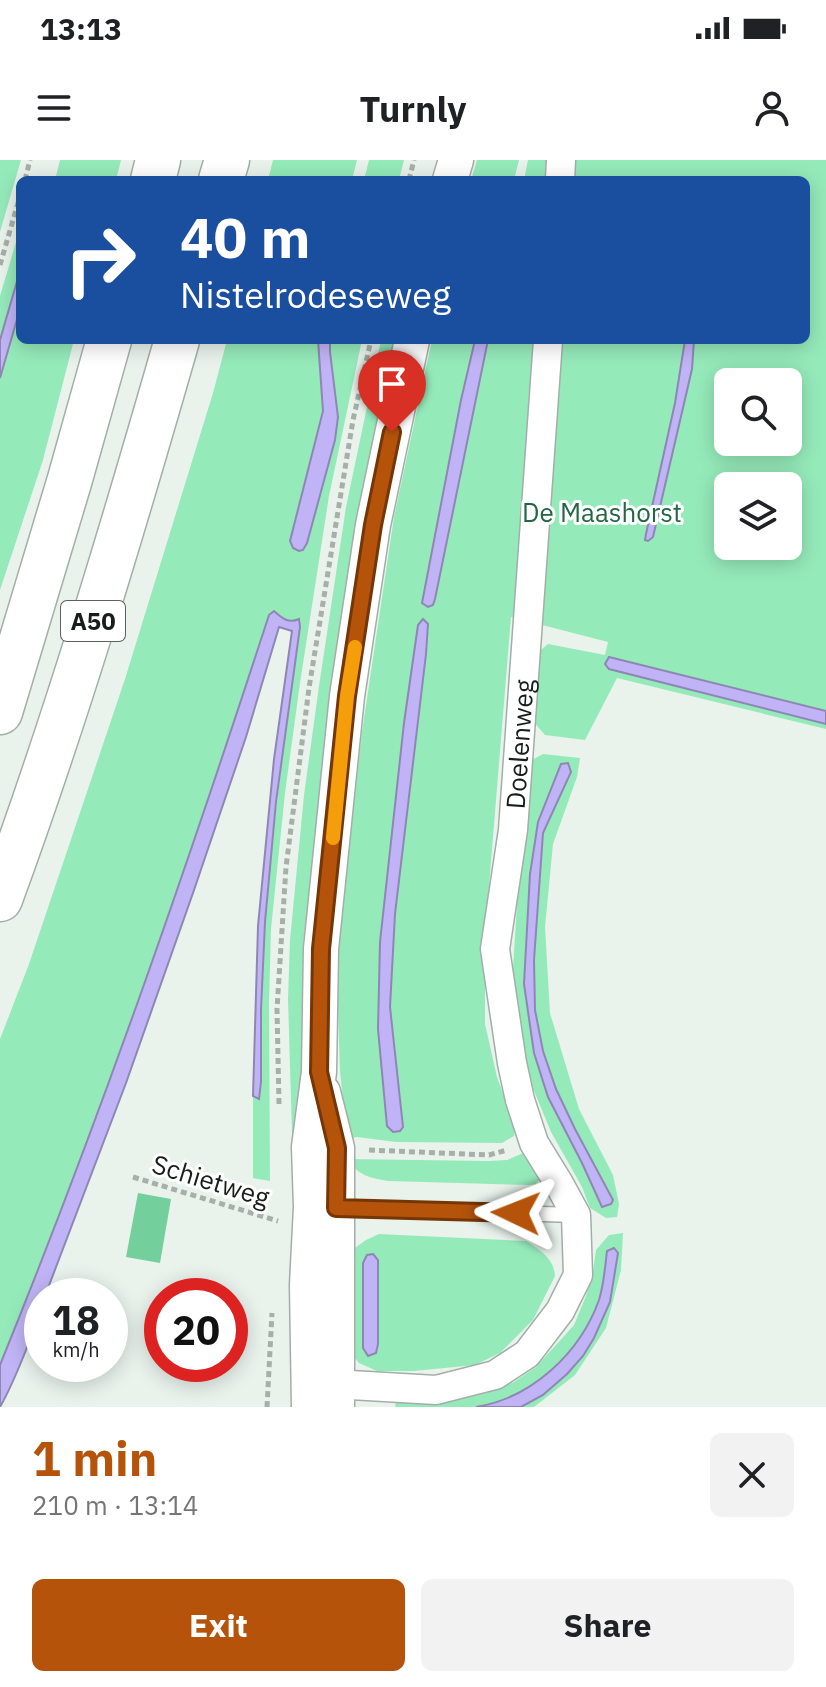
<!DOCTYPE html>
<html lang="en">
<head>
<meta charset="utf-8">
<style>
	:root { --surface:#fff; --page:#f2f2f2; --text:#202124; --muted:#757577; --accent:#b45309 }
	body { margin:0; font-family:"IBM Plex Sans",sans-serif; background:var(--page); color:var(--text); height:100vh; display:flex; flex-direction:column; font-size:30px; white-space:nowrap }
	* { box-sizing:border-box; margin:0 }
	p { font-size:26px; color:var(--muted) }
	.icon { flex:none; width:44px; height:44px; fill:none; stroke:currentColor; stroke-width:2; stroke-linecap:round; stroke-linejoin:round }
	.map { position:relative; height:1247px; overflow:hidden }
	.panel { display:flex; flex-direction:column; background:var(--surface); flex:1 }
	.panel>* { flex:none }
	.guide { position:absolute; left:16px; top:16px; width:794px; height:168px; border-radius:12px; box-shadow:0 4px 20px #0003; background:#1a4fa0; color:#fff; overflow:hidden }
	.controls { position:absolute; left:714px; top:208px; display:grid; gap:16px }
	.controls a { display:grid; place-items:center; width:88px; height:88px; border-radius:12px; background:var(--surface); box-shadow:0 4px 20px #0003; font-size:40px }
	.speed { position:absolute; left:24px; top:1118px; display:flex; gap:16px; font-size:40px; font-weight:700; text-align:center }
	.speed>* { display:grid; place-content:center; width:104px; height:104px; border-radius:50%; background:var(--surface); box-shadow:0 4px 20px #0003; line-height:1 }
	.speed small { font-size:20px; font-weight:400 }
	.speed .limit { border:12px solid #d22; background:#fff; color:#111 }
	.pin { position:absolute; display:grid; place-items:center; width:68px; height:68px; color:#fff; margin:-82px -34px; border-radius:50% 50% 50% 0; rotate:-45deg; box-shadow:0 0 8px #0007 }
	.pin .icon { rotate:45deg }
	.me { position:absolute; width:88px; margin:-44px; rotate:272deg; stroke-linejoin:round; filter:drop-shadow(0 0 6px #0008) }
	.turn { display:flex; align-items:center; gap:28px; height:168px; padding:0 32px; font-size:36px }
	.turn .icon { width:104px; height:104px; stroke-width:2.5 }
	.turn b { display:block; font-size:56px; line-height:68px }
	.round { display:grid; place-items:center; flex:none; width:84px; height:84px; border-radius:12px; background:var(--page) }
	.head { display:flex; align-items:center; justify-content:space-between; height:136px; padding:0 32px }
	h1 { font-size:48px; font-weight:800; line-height:60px; color:var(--accent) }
	.action { display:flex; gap:16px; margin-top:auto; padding:16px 32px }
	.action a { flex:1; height:92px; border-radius:12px; background:var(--accent); color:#fff; font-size:32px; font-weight:800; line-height:92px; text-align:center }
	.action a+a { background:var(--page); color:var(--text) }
	.status { display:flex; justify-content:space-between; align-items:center; height:56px; padding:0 40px; background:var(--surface); direction:ltr }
	.status svg { height:22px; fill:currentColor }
	header { display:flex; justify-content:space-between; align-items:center; height:104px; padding:0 32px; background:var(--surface); font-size:36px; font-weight:800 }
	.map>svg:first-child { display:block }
	.green { fill:#95eaba; fill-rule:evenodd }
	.water { fill:#c0b4f6; stroke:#8e87b4; stroke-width:2 }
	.building { fill:#73d09d }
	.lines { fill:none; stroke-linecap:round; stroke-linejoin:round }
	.service-casing { stroke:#a4aea8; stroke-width:17 }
	.minor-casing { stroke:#a4aea8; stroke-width:31 }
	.tertiary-casing { stroke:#a4aea8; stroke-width:37 }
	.motorway-casing { stroke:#a4aea8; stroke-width:47 }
	.path { stroke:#a7afa9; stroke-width:5; stroke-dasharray:6 4; stroke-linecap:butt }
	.service { stroke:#fff; stroke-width:14 }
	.minor { stroke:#fff; stroke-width:28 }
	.tertiary { stroke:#fff; stroke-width:34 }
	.motorway { stroke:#fff; stroke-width:44 }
	.route-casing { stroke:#753606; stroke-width:20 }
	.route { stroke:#b45309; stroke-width:14 }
	.slow { stroke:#f59e0b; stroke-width:14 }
	.labels { text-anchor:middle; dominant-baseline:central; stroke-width:6; stroke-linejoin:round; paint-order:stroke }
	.shield { fill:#fff; stroke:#5e615f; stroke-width:2 }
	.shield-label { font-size:24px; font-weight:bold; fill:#191d1a }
	.park-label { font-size:26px; fill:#236644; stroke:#fff }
	.street-label { font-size:26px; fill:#191d1a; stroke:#fff }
</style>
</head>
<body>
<div class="status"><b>13:13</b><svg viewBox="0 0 49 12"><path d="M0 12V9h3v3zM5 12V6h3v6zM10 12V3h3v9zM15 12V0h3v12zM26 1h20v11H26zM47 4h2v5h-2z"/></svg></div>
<header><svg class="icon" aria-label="menu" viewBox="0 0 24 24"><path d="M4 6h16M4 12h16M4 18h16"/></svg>Turnly<svg class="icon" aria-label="person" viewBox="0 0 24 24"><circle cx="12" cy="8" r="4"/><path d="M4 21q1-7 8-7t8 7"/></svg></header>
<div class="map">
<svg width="826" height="1247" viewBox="0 0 826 1247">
	<rect width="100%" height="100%" fill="#e9f3ec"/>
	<path class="green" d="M 0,0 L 21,0 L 0,72 Z
		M 60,0 L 121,0 L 116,20 L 55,20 Z
		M 273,0 L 357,0 L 352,20 L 268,20 Z
		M 369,0 L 404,0 L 399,20 L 364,20 Z
		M 477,0 L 519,0 L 514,20 L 471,20 Z
		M 528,0 L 826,0 L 826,551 L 608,497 L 609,509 L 826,564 L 826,569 L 617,518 L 585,580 L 545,575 L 532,560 L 535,495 L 548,484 L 605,495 L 608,482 L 511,457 L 485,775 L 485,864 L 497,917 L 515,966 L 514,976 L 502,983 L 396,982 L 357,977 L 347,979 L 340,911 L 337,820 L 339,774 L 362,572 L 394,357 L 432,180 L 475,180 L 461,240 L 422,442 L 435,439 L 488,180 L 806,180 L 806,20 L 524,20 ZM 728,222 L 788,222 L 788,282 L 728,282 ZM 728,326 L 788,326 L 788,386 L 728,386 ZM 423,459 L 428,465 L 426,494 L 395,754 L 390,847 L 403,967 L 388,966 L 378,869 L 380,782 L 404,563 L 418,465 Z
		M 20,69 L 20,111 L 0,180 L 0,136 Z
		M 20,149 L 20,180 L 74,180 L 43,300 L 0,430 L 0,218 Z
		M 227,180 L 318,180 L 323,251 L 290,381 L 303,389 L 307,383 L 335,280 L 338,257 L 330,192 L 330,180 L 362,180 L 329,336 L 300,523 L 285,633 L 271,769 L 269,844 L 270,1021 L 253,1018 L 253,936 L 259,938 L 261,930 C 261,873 260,816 265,759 C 273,661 287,564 300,467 L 293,461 L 285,460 L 274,451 L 269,455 C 187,708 100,959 0,1205 L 0,879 L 29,804 L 125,519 L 213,233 Z
		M 381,180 L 396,180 L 340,475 L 303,784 L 301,980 L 294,978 L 292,973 L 288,839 L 290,780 L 304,635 L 319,526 L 346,347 Z
		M 543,594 L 580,598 L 577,617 L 553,684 L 545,767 L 550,853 L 579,949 L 613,1015 L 619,1044 L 617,1057 L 606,1058 L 590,1048 L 582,1027 L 551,972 L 532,926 L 520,884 L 512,824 L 526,603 ZM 561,605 L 571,612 L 543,673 L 534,800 L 535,850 L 543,891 L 556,929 L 575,969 L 613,1040 L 598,1040 L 582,1003 L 548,937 L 534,893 L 524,824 L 530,714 L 538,662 Z
		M 528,991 L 542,1016 L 536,1024 L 529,1025 L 389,1021 C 368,1018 359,1015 346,999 L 489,1001 L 507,1000 Z
		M 623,1073 L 621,1110 L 606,1168 L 575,1215 L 534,1247 L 521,1247 C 565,1223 593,1192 609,1143 C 614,1128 615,1110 618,1093 L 607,1091 C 605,1107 604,1125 599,1140 C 580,1193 532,1238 476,1247 L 395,1247 L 396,1240 L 460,1239 L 487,1233 L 514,1222 L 536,1207 L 574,1165 L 586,1136 L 593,1111 L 596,1090 L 609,1075 Z
		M 379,1074 L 526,1081 C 540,1090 554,1098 555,1116 L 533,1160 L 500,1193 L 475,1205 L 414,1211 L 377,1211 L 359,1203 L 349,1191 L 347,1101 L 355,1088 L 366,1080 ZM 367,1095 L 378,1101 L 378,1184 L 376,1193 L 363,1188 L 363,1103 Z"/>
	<path class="water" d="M 20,111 L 20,149 L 0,218 L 0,180 Z
		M 318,180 L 330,180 L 330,192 L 338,257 L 335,280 L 307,383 L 303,390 L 299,391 L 293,388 L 290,381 L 323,251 Z
		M 475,180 L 488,180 L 435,439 L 433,445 L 428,447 L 422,443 L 461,240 Z
		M 685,180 L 694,180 L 692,209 L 653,377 L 648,381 L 645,380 L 646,374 L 675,243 Z
		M 274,451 C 282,458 288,464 299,459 L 300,467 L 276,642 L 265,762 L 261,849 L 261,922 L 259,939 L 253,936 L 258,766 L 274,599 L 292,471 L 279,467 L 246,577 L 193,733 L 126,923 L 45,1136 L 42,1136 C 42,1157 11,1228 0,1247 L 0,1205 C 100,959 187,707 269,455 Z
		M 423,459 L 428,464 L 426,494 L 395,754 L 390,847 L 403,967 L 400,971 L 393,972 L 387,966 L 378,869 L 380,782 L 404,563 L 418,465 Z
		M 609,497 L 826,551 L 826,564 L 609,509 L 605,504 Z
		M 568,603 L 571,612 L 543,673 L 534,800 L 535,850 L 543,891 L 556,929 L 575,969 L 613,1040 L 611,1044 L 602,1047 L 582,1003 L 548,937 L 534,893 L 524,824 L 530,714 L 538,662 L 561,604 Z
		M 614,1088 L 618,1093 L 610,1142 L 594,1178 L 583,1196 L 567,1214 L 543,1235 L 521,1247 L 476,1247 C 532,1238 580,1193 599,1140 C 604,1124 605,1107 607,1091 Z
		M 373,1094 L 378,1100 L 378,1184 L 376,1193 L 368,1196 L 363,1188 L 363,1103 L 367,1095 Z"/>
	<path class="building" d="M 138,1033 L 171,1039 L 160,1103 L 126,1097 Z"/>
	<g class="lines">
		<g class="service-casing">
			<path id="service" d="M 336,1048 L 576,1055"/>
		</g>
		<g class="minor-casing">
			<g id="minor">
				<path d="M 560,20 L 561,0"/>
				<path id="s1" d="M 316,1223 L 436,1230 L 495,1215 L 527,1194 L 560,1151 L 578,1115 L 576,1055 L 558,1022 L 534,983 L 520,940 L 512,903 L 495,789 L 513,670 L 548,180"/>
			</g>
		</g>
		<g class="tertiary-casing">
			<path id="tertiary" d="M 450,20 L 456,0
				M 323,932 L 337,988 L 337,1247
				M 309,1247 L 307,1125 L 311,1047 L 309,987 L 319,912 L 321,789 L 347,536 L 373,365 L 412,180"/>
		</g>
		<g class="motorway-casing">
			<path id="motorway" d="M 153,20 L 158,0
				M 221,20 L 227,0
				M 0,552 L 70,319 L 109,180
				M 0,739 C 67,556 123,368 177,180"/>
		</g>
		<path class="path" d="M 25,20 L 30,0
			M 409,20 L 414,0
			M 0,105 L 20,36
			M 279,944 L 277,849 L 286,707 L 309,528 L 353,260 L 371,180
			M 369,990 L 489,995 L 507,990
			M 133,1017 L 278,1061
			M 267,1247 L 272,1153"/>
		<use href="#service" class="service"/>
		<use href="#minor" class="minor"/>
		<use href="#tertiary" class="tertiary"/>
		<use href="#motorway" class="motorway"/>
	</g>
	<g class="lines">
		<g class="route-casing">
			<path id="route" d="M 392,272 L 373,365 L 347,536 L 321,789 L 319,912 L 337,988 L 336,1048 L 516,1053"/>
		</g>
		<use href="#route" class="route"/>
		<path class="slow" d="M 333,678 L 347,536 L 355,487"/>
	</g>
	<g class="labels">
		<rect class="shield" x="61" y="441" width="64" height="40" rx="6"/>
		<g class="shield-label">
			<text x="93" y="461">A50</text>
		</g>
		<g class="park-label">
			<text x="602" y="352">De Maashorst</text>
		</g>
		<g class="street-label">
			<text stroke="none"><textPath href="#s1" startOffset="862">Doelenweg</textPath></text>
			<text transform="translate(211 1020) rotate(17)">Schietweg</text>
		</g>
	</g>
</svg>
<div class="controls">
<a><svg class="icon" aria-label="search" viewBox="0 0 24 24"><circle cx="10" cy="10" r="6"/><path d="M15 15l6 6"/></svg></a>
<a><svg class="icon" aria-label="layers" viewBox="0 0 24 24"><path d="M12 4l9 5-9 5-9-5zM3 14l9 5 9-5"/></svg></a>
</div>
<div class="speed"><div>18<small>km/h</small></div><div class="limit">20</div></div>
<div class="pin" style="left:392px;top:272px;background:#d93025"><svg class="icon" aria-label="arrive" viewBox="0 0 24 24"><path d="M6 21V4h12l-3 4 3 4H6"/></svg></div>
<svg class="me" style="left:516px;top:1053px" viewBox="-20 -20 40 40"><path d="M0-17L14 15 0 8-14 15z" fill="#b45309" stroke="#fff" stroke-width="4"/></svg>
<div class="guide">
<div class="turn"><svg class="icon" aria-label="right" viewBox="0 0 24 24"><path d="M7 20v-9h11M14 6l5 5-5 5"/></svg><div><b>40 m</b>Nistelrodeseweg</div></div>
</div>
</div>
<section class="panel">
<div class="head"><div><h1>1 min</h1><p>210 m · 13:14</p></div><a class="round"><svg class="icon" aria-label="close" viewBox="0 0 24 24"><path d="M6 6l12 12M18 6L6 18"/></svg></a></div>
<div class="action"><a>Exit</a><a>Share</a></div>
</section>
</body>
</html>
